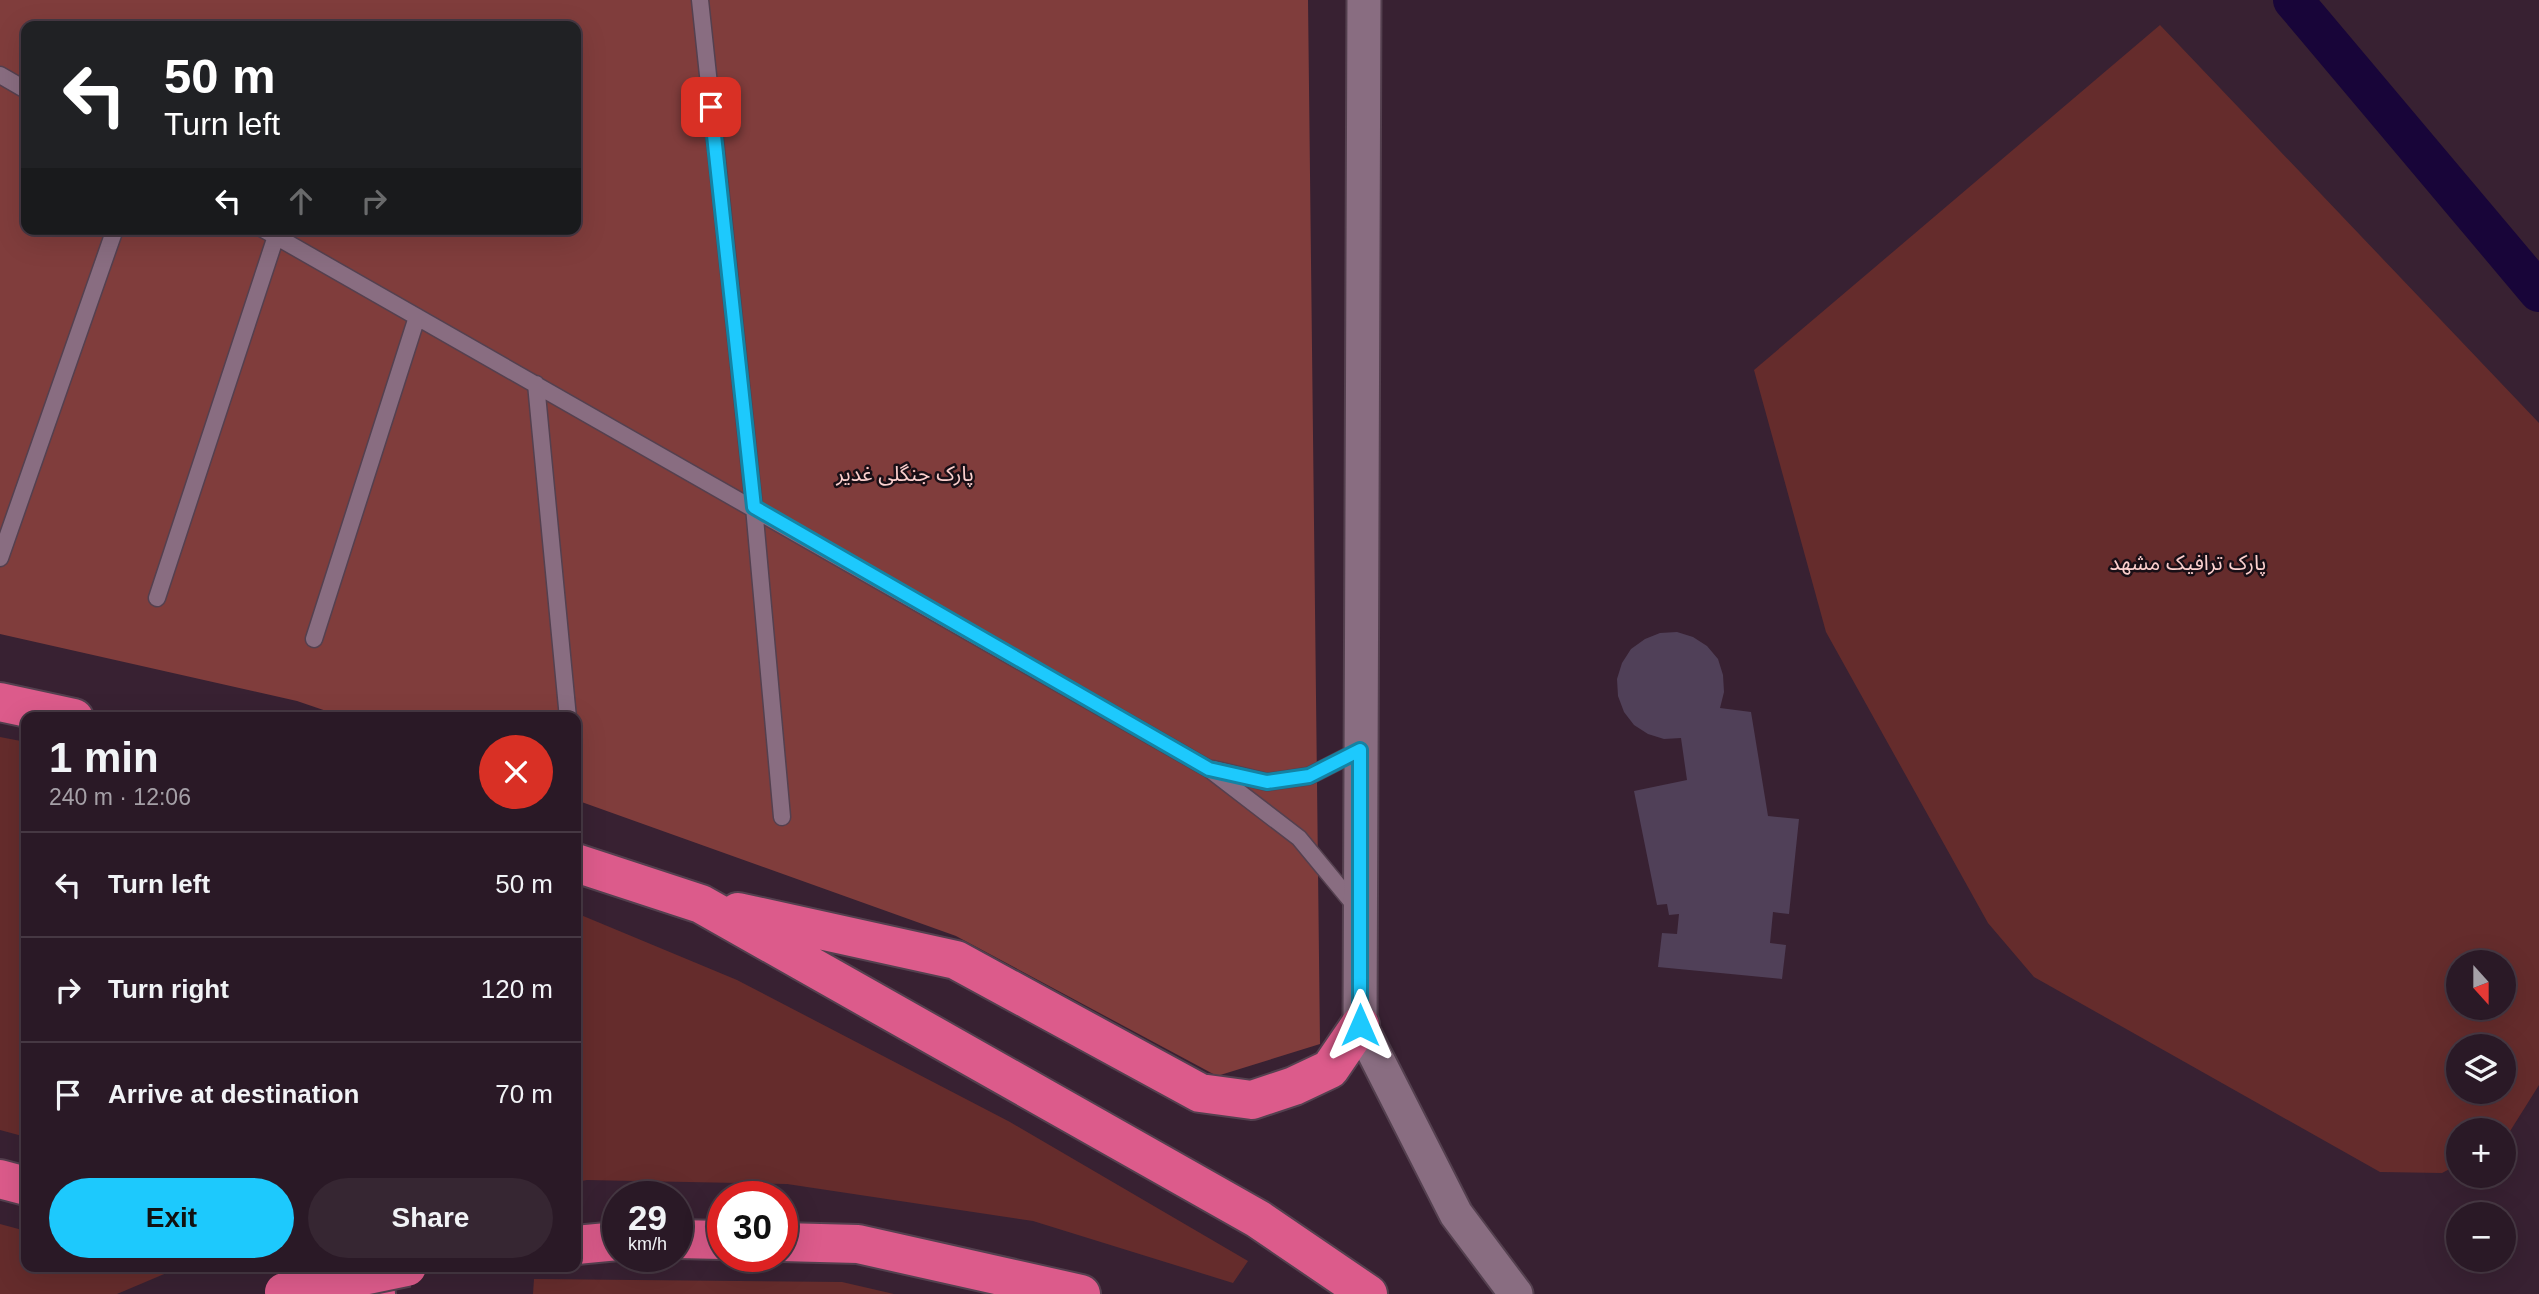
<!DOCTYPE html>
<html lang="en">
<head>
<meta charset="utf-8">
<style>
	:root { --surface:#2a1926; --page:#362632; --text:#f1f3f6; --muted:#a5a0a7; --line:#463843; --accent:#1dc9fd }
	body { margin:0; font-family:Helvetica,"Noto Sans Arabic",sans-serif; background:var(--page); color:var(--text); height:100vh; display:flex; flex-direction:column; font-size:26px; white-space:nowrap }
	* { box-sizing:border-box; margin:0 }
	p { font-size:23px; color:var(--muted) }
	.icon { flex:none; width:38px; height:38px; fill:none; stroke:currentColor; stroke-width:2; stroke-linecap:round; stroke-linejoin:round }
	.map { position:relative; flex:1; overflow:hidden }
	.panel { position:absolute; left:21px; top:712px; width:560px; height:560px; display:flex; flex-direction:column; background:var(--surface); border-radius:14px; box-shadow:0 7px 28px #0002,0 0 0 2px var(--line) }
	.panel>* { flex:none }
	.top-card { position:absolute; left:21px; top:21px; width:560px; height:214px; border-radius:14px; box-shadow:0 7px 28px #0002,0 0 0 2px var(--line); background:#202124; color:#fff; overflow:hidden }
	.needle { width:46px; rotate:159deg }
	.fabs { position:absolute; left:2446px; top:950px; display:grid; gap:14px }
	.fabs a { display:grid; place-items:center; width:70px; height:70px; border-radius:50%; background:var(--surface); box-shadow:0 7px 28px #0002,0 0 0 2px var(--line); font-size:35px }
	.speed { position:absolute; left:602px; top:1181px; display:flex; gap:14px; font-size:35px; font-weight:700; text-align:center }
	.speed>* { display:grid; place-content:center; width:91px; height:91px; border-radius:50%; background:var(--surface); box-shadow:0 7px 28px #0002,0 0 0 2px var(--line); line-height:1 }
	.speed small { font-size:18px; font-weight:400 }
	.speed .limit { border:10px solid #d22; background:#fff; color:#111 }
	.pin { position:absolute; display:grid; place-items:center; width:60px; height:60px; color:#fff; margin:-30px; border-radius:14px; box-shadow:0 4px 10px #0006 }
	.me { position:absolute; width:77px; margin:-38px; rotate:0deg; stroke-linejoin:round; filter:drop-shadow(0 0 5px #0008) }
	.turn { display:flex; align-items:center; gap:24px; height:147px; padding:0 28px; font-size:32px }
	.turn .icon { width:91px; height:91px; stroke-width:2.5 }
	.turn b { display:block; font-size:49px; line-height:60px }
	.lanes { display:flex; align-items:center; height:66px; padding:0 28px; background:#0003; justify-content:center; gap:35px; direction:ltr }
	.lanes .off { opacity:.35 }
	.round { display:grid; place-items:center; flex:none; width:74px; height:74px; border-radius:37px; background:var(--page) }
	.head { display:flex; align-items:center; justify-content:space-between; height:119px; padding:0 28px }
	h1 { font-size:42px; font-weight:600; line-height:52px }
	.cta { display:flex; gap:14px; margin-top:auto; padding:14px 28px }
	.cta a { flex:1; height:80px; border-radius:42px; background:var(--accent); color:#111; font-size:28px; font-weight:600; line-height:80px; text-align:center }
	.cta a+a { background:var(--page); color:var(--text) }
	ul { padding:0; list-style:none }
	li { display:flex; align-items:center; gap:21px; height:105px; padding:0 28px; border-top:2px solid var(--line) }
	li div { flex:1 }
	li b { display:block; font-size:26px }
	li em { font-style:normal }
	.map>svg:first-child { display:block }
	.green { fill:#652c2c; fill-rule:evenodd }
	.forest { fill:#803d3c; fill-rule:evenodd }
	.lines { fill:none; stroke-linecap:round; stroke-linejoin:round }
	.canal { stroke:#180539; stroke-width:40 }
	.building { fill:#504058 }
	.lane-casing { stroke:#54404f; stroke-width:19 }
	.street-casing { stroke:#54404f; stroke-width:37 }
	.highway-casing { stroke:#54404f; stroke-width:42 }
	.lane { stroke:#896d81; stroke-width:16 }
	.street { stroke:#896d81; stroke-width:33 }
	.highway { stroke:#dc5b8b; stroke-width:38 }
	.highway-bridge-casing { stroke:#54404f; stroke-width:42; stroke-linecap:butt }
	.highway-bridge { stroke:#dc5b8b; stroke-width:38 }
	.route-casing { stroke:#1383a4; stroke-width:18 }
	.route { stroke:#1dc9fd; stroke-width:12 }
	.labels { text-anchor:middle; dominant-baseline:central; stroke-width:5; stroke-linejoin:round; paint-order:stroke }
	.park-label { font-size:21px; fill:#fcd0ce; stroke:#190f16 }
</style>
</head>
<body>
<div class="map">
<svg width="2539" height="1294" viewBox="0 0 2539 1294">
	<rect width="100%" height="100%" fill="#382132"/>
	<path class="green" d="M 2160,25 L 2539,423 L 2539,1085 L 2507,1136 L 2504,1138 L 2504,1130 L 2459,1130 L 2459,1164 L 2442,1173 L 2380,1172 L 2034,977 L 1988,923 L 1826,632 L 1754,370 ZM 2459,962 L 2504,962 L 2504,1008 L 2459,1008 ZM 2459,1046 L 2504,1046 L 2504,1092 L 2459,1092 Z
		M 0,737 L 26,742 L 26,1137 L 0,1130 Z
		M 576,913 L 737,980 L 1010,1122 L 1248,1261 L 1233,1283 L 1033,1221 L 787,1184 L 587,1180 L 576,1182 Z
		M 0,1224 L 26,1231 L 26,1267 L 176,1269 L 117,1294 L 0,1294 Z
		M 534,1279 L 842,1282 L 894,1294 L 533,1294 Z"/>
	<path class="forest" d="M 0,0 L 1308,0 L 1320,1044 L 1217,1076 L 956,936 L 576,800 L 576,718 L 344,717 L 297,701 L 0,634 ZM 26,26 L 576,26 L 576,229 L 26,229 Z"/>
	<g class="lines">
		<path class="canal" d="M 2293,0 L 2539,292"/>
	</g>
	<path class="building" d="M 1677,632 L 1693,637 L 1707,646 L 1718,659 L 1723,675 L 1724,692 L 1720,708 L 1751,712 L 1768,816 L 1799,819 L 1789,914 L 1773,912 L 1770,943 L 1786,945 L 1782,979 L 1658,967 L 1662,933 L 1677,934 L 1679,914 L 1669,915 L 1667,904 L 1657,905 L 1634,791 L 1687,780 L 1681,738 L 1664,739 L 1648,734 L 1634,725 L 1624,712 L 1618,696 L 1617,679 L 1622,663 L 1631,649 L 1645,639 L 1660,633 Z"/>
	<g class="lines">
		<g class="lane-casing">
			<path id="lane" d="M 700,0 L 754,507 L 782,817
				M 0,75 L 26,90
				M 263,229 L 1209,769 L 1299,838 L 1356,907
				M 536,384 L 568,718
				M 0,558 L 115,229
				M 157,598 L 276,236
				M 314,639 L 417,317
				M 1213,769 L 1267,782 L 1309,776 L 1360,750"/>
		</g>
		<g class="street-casing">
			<path id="street" d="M 1364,0 L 1360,1025 L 1456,1214 L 1516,1294"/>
		</g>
		<g class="highway-casing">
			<path id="highway" d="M 0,702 L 74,718
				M 576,863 L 701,904 L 1258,1219 L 1368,1294
				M 738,912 L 956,960 L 1200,1093 L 1252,1100 L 1294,1086 L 1330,1069 L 1360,1025
				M 0,1179 L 26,1186
				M 677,1239 L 723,1240
				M 782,1242 L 858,1244 L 1081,1294
				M 576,1245 L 618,1241
				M 303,1267 L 376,1294"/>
		</g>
		<use href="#lane" class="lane"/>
		<use href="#street" class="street"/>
		<use href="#highway" class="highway"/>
		<g class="highway-bridge-casing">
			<path id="highway-bridge" d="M 284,1292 L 407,1267"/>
		</g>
		<use href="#highway-bridge" class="highway-bridge"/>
	</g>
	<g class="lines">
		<g class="route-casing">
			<path id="route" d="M 711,107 L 754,507 L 1209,769 L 1267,782 L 1309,776 L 1360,750 L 1360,1025"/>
		</g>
		<use href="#route" class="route"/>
	</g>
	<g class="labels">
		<g class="park-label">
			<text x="905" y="473">پارک جنگلی غدیر</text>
			<text x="2188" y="562">پارک ترافیک مشهد</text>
		</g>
	</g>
</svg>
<div class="fabs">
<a><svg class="needle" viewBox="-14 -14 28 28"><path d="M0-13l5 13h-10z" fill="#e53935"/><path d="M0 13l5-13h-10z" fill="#a5a0a7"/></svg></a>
<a><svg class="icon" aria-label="layers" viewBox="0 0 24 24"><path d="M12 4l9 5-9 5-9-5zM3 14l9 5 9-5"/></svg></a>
<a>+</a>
<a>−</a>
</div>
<div class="speed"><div>29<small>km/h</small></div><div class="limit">30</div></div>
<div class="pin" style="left:711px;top:107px;background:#d93025"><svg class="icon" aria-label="arrive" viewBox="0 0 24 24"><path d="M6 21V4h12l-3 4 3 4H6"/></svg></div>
<svg class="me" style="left:1360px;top:1025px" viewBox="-20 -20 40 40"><path d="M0-17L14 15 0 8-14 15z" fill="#1dc9fd" stroke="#fff" stroke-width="4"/></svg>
<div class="top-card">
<div class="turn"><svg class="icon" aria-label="left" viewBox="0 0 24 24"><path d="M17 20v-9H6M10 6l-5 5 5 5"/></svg><div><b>50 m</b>Turn left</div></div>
<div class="lanes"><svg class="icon" aria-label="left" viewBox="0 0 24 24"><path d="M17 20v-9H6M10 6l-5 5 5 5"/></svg><svg class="icon off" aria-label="ahead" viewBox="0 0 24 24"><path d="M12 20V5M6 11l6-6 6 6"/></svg><svg class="icon off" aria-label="right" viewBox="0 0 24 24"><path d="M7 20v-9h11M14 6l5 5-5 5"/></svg></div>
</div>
<section class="panel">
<div class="head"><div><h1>1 min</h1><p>240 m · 12:06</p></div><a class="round" style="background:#d93025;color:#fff"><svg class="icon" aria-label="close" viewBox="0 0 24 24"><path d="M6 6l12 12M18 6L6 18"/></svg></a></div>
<ul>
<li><svg class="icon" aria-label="left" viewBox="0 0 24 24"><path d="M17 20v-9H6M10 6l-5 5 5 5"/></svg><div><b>Turn left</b></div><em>50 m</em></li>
<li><svg class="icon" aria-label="right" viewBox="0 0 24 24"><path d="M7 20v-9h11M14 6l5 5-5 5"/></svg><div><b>Turn right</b></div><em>120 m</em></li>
<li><svg class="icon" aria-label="arrive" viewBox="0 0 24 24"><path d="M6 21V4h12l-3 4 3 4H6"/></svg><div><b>Arrive at destination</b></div><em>70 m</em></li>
</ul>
<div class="cta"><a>Exit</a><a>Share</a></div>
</section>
</div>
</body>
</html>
